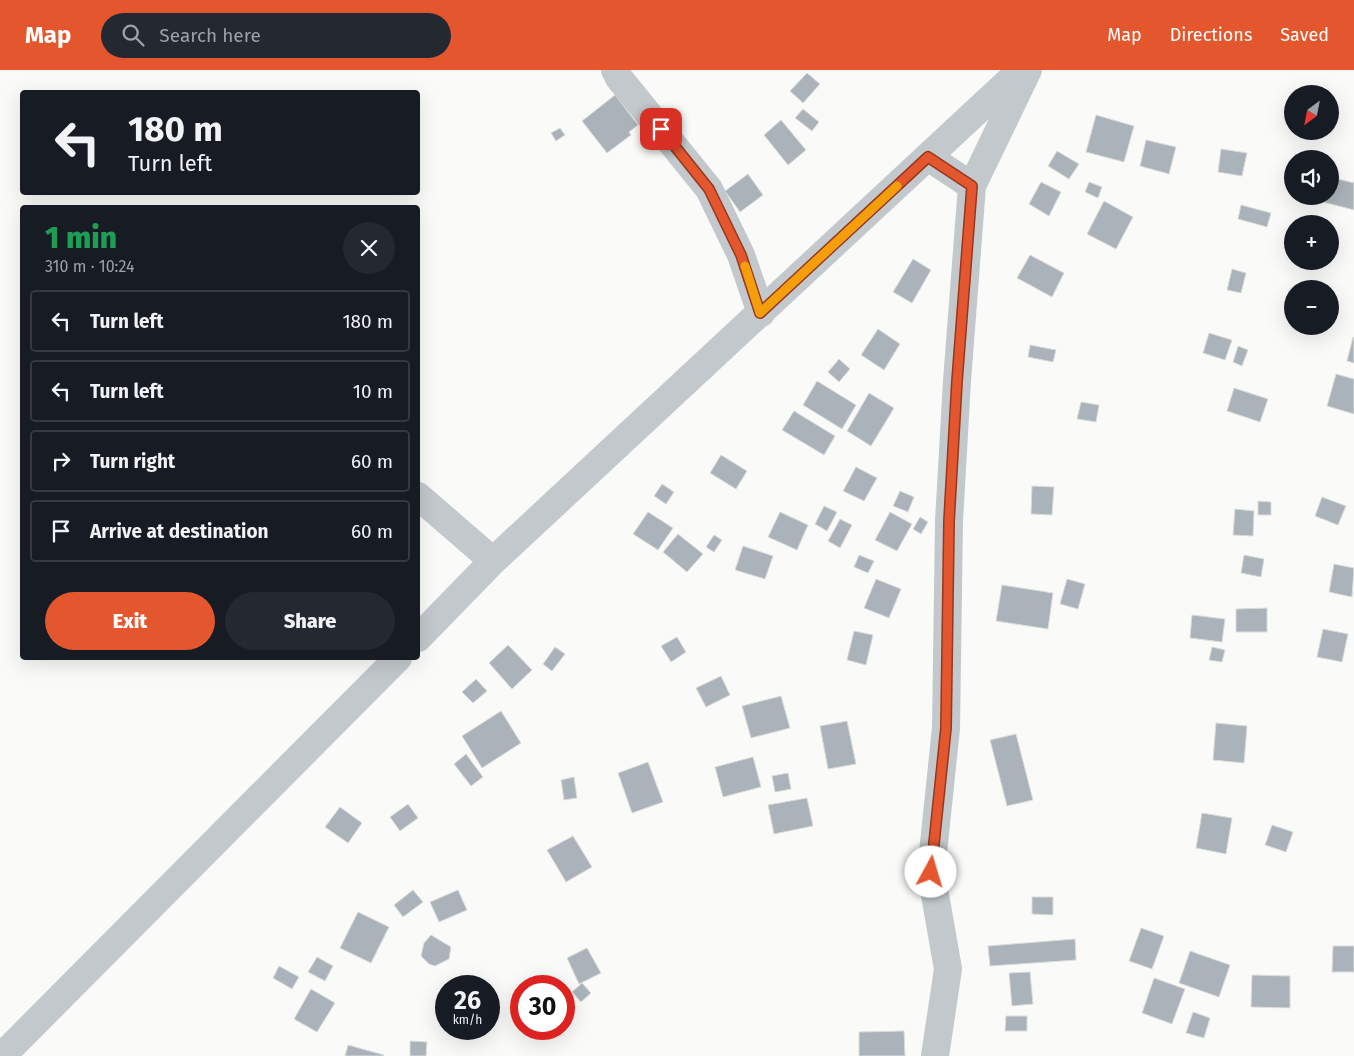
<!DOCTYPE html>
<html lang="en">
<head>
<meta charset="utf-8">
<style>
	:root { --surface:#171b24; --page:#242831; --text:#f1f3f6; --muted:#9ea1a6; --line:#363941; --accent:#e4572e }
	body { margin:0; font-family:"Fira Sans",sans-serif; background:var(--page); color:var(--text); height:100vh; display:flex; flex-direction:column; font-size:19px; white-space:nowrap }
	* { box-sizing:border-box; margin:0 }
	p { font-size:16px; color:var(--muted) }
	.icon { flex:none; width:28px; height:28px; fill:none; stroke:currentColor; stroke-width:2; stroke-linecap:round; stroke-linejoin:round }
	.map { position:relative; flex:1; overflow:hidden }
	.panel { position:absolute; left:20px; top:135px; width:400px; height:455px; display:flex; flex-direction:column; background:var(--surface); border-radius:5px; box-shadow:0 5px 20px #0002 }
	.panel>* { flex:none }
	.hud { position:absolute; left:20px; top:20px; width:400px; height:105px; border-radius:5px; box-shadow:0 5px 20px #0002; background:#171b24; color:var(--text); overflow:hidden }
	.needle { width:32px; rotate:212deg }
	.controls { position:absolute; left:1284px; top:15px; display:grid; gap:10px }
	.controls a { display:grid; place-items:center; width:55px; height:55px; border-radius:50%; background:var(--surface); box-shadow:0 5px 20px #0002; font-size:25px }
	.speed { position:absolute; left:435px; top:905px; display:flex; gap:10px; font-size:25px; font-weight:700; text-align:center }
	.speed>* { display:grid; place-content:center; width:65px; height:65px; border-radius:50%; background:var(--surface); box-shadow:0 5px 20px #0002; line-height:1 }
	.speed small { font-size:12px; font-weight:400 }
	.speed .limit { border:8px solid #d22; background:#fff; color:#111 }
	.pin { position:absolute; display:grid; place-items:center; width:42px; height:42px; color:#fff; margin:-21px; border-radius:10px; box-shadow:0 2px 8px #0006 }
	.me { position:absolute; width:55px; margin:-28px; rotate:6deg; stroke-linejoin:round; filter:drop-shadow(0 0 4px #0008) }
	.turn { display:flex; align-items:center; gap:18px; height:105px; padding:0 25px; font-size:22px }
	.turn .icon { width:65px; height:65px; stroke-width:2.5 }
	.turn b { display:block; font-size:35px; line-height:42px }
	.round { display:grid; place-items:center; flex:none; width:52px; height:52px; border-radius:26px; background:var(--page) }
	.overview { display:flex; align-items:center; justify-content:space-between; height:85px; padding:0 25px }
	h1 { font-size:30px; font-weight:800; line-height:38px; color:#1e9e55 }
	.button { display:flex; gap:10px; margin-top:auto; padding:10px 25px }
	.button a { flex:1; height:58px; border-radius:30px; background:var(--accent); color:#fff; font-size:20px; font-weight:800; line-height:58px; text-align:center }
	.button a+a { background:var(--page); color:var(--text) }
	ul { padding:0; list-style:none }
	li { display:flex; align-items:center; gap:15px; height:62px; margin:0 10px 8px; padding:0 15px; border:2px solid var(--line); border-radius:5px }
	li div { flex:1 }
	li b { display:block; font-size:19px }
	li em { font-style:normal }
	header { display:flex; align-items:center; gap:30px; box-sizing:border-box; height:70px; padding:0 25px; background:var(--accent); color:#fff }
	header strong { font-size:24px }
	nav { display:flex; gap:28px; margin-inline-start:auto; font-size:18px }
	.search { width:350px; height:45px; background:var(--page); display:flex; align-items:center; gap:12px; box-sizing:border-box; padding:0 18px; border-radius:28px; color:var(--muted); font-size:19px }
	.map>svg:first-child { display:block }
	.building { fill:#aab3b9; stroke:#dcdcda }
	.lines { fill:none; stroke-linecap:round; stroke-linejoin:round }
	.minor { stroke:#c3c8cc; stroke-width:28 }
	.route-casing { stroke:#94391e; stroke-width:12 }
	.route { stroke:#e4572e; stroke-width:9 }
	.slow { stroke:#f59e0b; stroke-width:9 }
</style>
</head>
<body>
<header>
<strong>Map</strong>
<div class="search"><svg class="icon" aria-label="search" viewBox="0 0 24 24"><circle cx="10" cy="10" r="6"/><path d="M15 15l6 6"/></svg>Search here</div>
<nav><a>Map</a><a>Directions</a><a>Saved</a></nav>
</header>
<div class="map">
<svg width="1354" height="986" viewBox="0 0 1354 986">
	<rect width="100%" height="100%" fill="#fafaf8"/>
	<path class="building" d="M 807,3 L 820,14 L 803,33 L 790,21 Z
		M 615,25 L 638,55 L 629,62 L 631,65 L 607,83 L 582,51 Z
		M 803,39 L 819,52 L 812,61 L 795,48 Z
		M 1096,45 L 1134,56 L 1124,92 L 1086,82 Z
		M 781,50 L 806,80 L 788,95 L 764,65 Z
		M 560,58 L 565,65 L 556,71 L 551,63 Z
		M 1146,70 L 1176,77 L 1169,104 L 1140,96 Z
		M 1221,79 L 1247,83 L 1242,106 L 1218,102 Z
		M 1057,81 L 1079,94 L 1069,109 L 1048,96 Z
		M 748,104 L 763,125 L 740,142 L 725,121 Z
		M 1330,107 L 1354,113 L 1354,140 L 1323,132 L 1325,126 L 1330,126 Z
		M 1041,112 L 1061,122 L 1049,146 L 1029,134 Z
		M 1089,112 L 1102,117 L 1098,128 L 1085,122 Z
		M 1104,131 L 1133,147 L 1116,179 L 1087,164 Z
		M 1241,135 L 1271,143 L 1267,157 L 1238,149 Z
		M 1030,185 L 1064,203 L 1052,227 L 1017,208 Z
		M 913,189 L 931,200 L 912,233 L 893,222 Z
		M 1232,199 L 1246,203 L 1241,223 L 1227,220 Z
		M 878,259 L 900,274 L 884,300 L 861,285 Z
		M 1209,263 L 1232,270 L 1225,290 L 1203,283 Z
		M 1353,267 L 1354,267 L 1354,293 L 1347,291 Z
		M 1030,275 L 1056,280 L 1053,292 L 1028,287 Z
		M 1238,276 L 1248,280 L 1242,296 L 1233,292 Z
		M 839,289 L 850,299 L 839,312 L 828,302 Z
		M 1336,304 L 1354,309 L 1354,344 L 1327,336 Z
		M 817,311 L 856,335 L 842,359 L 803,335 Z
		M 1234,318 L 1268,329 L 1260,352 L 1227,341 Z
		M 869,323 L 894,338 L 871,376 L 847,361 Z
		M 1081,332 L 1099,335 L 1096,352 L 1077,349 Z
		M 794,341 L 835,366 L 824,385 L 782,360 Z
		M 721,385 L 747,401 L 736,419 L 710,403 Z
		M 856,397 L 877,408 L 864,431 L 843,421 Z
		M 662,414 L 674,422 L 666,434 L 654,426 Z
		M 1032,416 L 1054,417 L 1052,445 L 1031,444 Z
		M 900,421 L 914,427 L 908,442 L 893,436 Z
		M 1322,427 L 1346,436 L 1338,455 L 1315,446 Z
		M 1258,431 L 1271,432 L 1271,445 L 1258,445 Z
		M 824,436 L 837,442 L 827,461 L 815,454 Z
		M 1235,439 L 1254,441 L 1253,466 L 1233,465 Z
		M 648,442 L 673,458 L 658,480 L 633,464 Z
		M 780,442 L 808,455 L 797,480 L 768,467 Z
		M 890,442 L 912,454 L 897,481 L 875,470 Z
		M 920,447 L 928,452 L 921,464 L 913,459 Z
		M 840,449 L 852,455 L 840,478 L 828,471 Z
		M 678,464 L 703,484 L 687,502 L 663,482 Z
		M 714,465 L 722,470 L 714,482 L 706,477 Z
		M 743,476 L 773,486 L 765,509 L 735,500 Z
		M 859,485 L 874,491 L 868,503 L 854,497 Z
		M 1244,485 L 1264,489 L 1261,507 L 1241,503 Z
		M 1334,494 L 1354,498 L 1352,527 L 1329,522 Z
		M 876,509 L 901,519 L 889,548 L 864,538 Z
		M 1067,509 L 1085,514 L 1078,539 L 1060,534 Z
		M 1002,515 L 1053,523 L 1048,559 L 996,551 Z
		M 1267,538 L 1267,562 L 1236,562 L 1236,539 Z
		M 1192,545 L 1225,549 L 1222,572 L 1190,568 Z
		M 1323,559 L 1348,564 L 1342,592 L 1317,587 Z
		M 854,561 L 873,565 L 866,595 L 847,590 Z
		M 677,567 L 686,582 L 671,592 L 661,576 Z
		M 508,575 L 532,600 L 512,619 L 489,593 Z
		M 555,577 L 565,584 L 552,601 L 543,594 Z
		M 1212,577 L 1225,580 L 1222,592 L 1209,590 Z
		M 721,606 L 730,625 L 706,637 L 696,618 Z
		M 476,609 L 487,621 L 473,633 L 462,622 Z
		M 781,626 L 790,658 L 751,668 L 742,636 Z
		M 501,641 L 521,673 L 482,698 L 462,666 Z
		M 847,651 L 856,694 L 828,699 L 820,656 Z
		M 1216,653 L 1247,656 L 1244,693 L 1213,690 Z
		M 1016,664 L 1033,730 L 1007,736 L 990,670 Z
		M 466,684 L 483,707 L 471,716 L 454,694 Z
		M 753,687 L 761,717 L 723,727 L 715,697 Z
		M 648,692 L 663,732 L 632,743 L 618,703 Z
		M 788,703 L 791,719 L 775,722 L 772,706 Z
		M 574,707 L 577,728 L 564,730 L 561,710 Z
		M 807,728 L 813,756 L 774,764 L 768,735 Z
		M 408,734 L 418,748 L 400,761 L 390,747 Z
		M 340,737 L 362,753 L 348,773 L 325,757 Z
		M 1202,743 L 1232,748 L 1226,784 L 1196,778 Z
		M 1272,755 L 1293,762 L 1286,782 L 1265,775 Z
		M 573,766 L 592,797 L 566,812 L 547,780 Z
		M 413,820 L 423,832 L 403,847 L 394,835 Z
		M 458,820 L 467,840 L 439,852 L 430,832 Z
		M 1032,827 L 1053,827 L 1053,845 L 1032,844 Z
		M 358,842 L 389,857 L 371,893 L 340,878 Z
		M 1141,858 L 1164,866 L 1152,899 L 1129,891 Z
		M 431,865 L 451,877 L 449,889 L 435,896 L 429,894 L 421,886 L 424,873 Z
		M 1075,869 L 1076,890 L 990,896 L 988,876 Z
		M 1333,876 L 1354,876 L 1354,902 L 1332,902 Z
		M 587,878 L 601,903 L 579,914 L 567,888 Z
		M 1190,881 L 1230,895 L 1219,927 L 1179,913 Z
		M 317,887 L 333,896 L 325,911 L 308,902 Z
		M 279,896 L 299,907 L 292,919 L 273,908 Z
		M 1030,902 L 1033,934 L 1012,936 L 1009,903 Z
		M 1252,905 L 1290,906 L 1290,938 L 1251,937 Z
		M 1154,908 L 1185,919 L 1172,954 L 1142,943 Z
		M 582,913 L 591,923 L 581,932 L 572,922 Z
		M 311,919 L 335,933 L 317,962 L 294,949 Z
		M 1193,942 L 1210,948 L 1204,968 L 1186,963 Z
		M 1006,946 L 1027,946 L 1027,961 L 1005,961 Z
		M 904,961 L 905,986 L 859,986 L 859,962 Z
		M 410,971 L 427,972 L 426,986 L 410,986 Z
		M 348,975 L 384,985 L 383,986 L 345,986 Z"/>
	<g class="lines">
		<path class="minor" d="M 615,0 L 619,8 L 709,119 L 741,185 L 761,243
			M 928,87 L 972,116
			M 418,426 L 493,491
			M 418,568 L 493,491 L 1021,0
			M 2,986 L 398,588
			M 935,986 L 948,899 L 931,802 L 946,658 L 949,451 L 957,311 L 972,116 L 1028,0"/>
	</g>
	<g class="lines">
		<g class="route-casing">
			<path id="route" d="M 661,59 L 709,119 L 741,185 L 760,243 L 928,87 L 972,116 L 957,311 L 949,451 L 946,658 L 931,802"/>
		</g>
		<use href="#route" class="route"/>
		<path class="slow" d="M 745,196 L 760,243 L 897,116"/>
	</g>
</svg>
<div class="controls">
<a><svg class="needle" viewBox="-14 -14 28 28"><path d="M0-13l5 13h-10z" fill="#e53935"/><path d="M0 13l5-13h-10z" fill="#9ea1a6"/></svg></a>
<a><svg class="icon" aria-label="sound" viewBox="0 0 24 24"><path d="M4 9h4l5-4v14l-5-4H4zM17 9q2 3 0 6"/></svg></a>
<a>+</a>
<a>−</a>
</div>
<div class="speed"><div>26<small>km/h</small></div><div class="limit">30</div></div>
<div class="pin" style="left:661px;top:59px;background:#d93025"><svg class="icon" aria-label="arrive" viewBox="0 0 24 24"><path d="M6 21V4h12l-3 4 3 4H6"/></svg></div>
<svg class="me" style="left:931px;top:802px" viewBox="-20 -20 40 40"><circle r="19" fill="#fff"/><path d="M0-13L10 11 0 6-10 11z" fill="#e4572e"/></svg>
<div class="hud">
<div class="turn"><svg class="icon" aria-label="left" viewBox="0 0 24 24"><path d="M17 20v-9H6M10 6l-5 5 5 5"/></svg><div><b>180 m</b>Turn left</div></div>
</div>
<section class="panel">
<div class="overview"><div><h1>1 min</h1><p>310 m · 10:24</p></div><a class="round"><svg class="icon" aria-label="close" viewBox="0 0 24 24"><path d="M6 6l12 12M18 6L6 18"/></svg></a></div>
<ul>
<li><svg class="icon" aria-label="left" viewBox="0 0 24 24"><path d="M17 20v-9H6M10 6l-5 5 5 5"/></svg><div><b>Turn left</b></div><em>180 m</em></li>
<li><svg class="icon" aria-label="left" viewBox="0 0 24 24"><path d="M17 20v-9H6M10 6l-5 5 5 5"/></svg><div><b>Turn left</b></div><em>10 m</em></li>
<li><svg class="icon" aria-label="right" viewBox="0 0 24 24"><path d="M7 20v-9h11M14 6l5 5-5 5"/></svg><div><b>Turn right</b></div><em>60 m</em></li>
<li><svg class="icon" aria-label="arrive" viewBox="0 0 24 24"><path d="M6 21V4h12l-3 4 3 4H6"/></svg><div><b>Arrive at destination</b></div><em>60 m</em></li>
</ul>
<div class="button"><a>Exit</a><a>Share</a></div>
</section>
</div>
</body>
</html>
